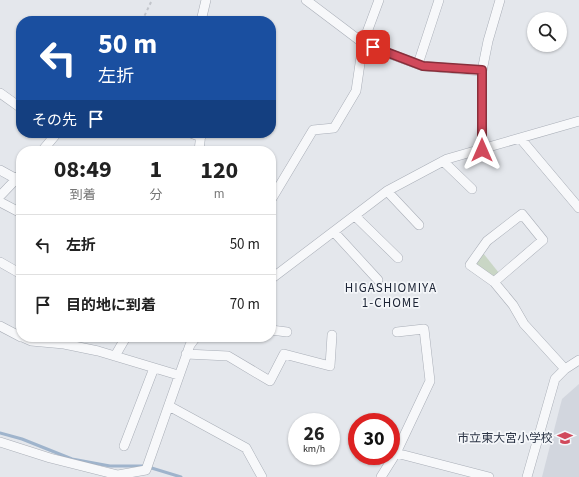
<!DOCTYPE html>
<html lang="ja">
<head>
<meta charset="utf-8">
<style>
	:root { --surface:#fff; --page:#f2f2f2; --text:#222; --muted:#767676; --line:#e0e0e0 }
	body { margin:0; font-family:"Source Sans 3","Noto Sans JP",sans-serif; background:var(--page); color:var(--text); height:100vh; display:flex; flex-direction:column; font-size:15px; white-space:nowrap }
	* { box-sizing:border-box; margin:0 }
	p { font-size:13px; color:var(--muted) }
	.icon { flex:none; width:22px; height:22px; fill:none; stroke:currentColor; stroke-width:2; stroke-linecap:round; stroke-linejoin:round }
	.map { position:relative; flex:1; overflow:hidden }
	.panel { position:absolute; left:16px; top:146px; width:260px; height:196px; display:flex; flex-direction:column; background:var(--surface); border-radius:16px; box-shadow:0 1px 3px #0004 }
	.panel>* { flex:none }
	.hud { position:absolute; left:16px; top:16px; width:260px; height:122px; border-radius:16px; box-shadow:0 1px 3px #0004; background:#1a4fa0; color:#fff; overflow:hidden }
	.buttons { position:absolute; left:527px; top:12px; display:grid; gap:8px }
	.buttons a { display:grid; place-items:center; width:40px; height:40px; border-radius:50%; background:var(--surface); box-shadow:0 1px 3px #0004; font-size:20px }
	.speed { position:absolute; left:288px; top:413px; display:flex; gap:8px; font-size:20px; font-weight:700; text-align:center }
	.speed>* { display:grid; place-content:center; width:52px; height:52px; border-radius:50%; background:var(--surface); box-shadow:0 1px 3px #0004; line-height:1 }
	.speed small { font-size:10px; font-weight:400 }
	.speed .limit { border:6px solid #d22; background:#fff; color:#111 }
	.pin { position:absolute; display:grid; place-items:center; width:34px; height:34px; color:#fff; margin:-17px; border-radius:8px; box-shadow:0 2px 6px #0006 }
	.me { position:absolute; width:44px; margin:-22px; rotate:0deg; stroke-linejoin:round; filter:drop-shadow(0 0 3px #0008) }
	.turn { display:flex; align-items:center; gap:14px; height:84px; padding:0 16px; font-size:18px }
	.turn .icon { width:52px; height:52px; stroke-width:2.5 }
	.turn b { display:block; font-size:28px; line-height:34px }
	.then { display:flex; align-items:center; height:38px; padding:0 16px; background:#0003; gap:8px; font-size:15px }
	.eta { display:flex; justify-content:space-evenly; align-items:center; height:68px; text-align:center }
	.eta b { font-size:24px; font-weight:700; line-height:28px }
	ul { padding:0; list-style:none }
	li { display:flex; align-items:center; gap:12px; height:60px; padding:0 16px; border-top:1px solid var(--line) }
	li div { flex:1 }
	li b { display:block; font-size:15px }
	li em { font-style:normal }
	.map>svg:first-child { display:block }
	.built { fill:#d2d6de }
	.green { fill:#c9d6c5 }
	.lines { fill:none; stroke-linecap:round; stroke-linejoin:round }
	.stream { stroke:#9fb4cc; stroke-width:3 }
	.street-casing { stroke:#a9aeb7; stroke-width:10 }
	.path { stroke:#c2c5cb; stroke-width:2; stroke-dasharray:3 3; stroke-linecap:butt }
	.street { stroke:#f7f8fa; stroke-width:9 }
	.route-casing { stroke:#882f3b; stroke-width:10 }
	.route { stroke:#d1495b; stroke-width:7 }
	.labels { text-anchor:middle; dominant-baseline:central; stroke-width:3.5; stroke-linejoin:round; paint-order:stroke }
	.poi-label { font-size:12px; fill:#2b3445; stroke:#f4f6f9; text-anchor:end }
	.neighbourhood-label { font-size:13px; letter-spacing:1px; fill:#1d2536; stroke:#f4f6f9 }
</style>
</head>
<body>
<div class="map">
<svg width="579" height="477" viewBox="0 0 579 477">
	<rect width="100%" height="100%" fill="#e4e7ec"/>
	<path class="built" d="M 579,384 L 579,477 L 542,477 L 562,399 Z"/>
	<path class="green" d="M 483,253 L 499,273 L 491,277 L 474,265 Z"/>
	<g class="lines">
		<path class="stream" d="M 0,433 L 22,439 L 72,459 L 110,466 L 145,466 L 181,477"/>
		<g class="street-casing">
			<path id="street" d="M 306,0 L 363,43 L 382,51 L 423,66 L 482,71
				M 201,21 L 206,0
				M 418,64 L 439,0
				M 0,93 L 21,108
				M 191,133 L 201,137
				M 520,138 L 579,208
				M 482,150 L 482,71 L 488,41 L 500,0
				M 42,151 L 57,133
				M 199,151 L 201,133
				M 443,161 L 472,189
				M 0,170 L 20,181
				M 387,191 L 419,225
				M 0,196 L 21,174
				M 271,200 L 313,130 L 334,128 L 356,91 L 363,43 L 379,0
				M 0,202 L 21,213
				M 355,216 L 398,258
				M 334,232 L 378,280
				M 0,262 L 21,274
				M 271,279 L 387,191 L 447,159 L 579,121
				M 494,282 L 543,240 L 522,214 L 487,241 L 470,265 L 494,282 L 513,305 L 524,324 L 565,369
				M 0,326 L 21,337
				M 271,330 L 287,332
				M 22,337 L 31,341 L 64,344 L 98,351 L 178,375
				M 186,354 L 228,356 L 270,381 L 284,354 L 330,366 L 332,335
				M 115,356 L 126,337
				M 169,406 L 246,448 L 262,477
				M 0,442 L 50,458 L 118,475 L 146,470 L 190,345 L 196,337
				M 124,446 L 154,368
				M 396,453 L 430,381 L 424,329 L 397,332
				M 381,477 L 396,453 L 489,477
				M 527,477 L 555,379 L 565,369 L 579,360"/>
		</g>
		<path class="path" d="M 142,21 L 152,0"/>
		<use href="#street" class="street"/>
	</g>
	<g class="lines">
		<g class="route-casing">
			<path id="route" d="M 373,47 L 423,66 L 482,70 L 482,150"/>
		</g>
		<use href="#route" class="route"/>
	</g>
	<defs>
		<g id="school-bare" transform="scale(1.2)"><path d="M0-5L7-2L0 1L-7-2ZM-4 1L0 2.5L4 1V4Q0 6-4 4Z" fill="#d1495b" stroke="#f4f6f9" stroke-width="2.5" paint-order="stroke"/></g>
	</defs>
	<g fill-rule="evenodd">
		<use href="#school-bare" x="565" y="438"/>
	</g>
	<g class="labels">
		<g class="poi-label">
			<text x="553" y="438">市立東大宮小学校</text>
		</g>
		<g class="neighbourhood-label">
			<text x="391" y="288">HIGASHIOMIYA<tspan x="391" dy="15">1-CHOME</tspan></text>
		</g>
	</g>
</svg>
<div class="buttons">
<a><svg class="icon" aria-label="search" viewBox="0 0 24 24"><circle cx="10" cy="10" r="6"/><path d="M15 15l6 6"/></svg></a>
</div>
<div class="speed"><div>26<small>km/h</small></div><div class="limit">30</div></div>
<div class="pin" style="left:373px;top:47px;background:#d93025"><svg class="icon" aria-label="arrive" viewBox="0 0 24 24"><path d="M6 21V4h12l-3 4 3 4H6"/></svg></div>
<svg class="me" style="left:482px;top:150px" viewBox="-20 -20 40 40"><path d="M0-17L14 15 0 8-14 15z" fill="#d1495b" stroke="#fff" stroke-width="4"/></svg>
<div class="hud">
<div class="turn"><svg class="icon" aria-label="left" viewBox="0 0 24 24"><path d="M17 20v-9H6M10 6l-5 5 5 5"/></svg><div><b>50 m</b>左折</div></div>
<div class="then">その先<svg class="icon" aria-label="arrive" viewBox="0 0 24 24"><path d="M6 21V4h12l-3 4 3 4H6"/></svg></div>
</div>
<section class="panel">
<div class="eta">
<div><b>08:49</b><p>到着</p></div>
<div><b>1</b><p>分</p></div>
<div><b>120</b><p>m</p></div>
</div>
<ul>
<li><svg class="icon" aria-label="left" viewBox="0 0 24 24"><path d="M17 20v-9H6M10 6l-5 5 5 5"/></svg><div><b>左折</b></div><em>50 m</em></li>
<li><svg class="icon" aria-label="arrive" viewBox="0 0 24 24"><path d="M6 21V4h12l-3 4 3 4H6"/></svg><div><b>目的地に到着</b></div><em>70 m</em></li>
</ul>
</section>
</div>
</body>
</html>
